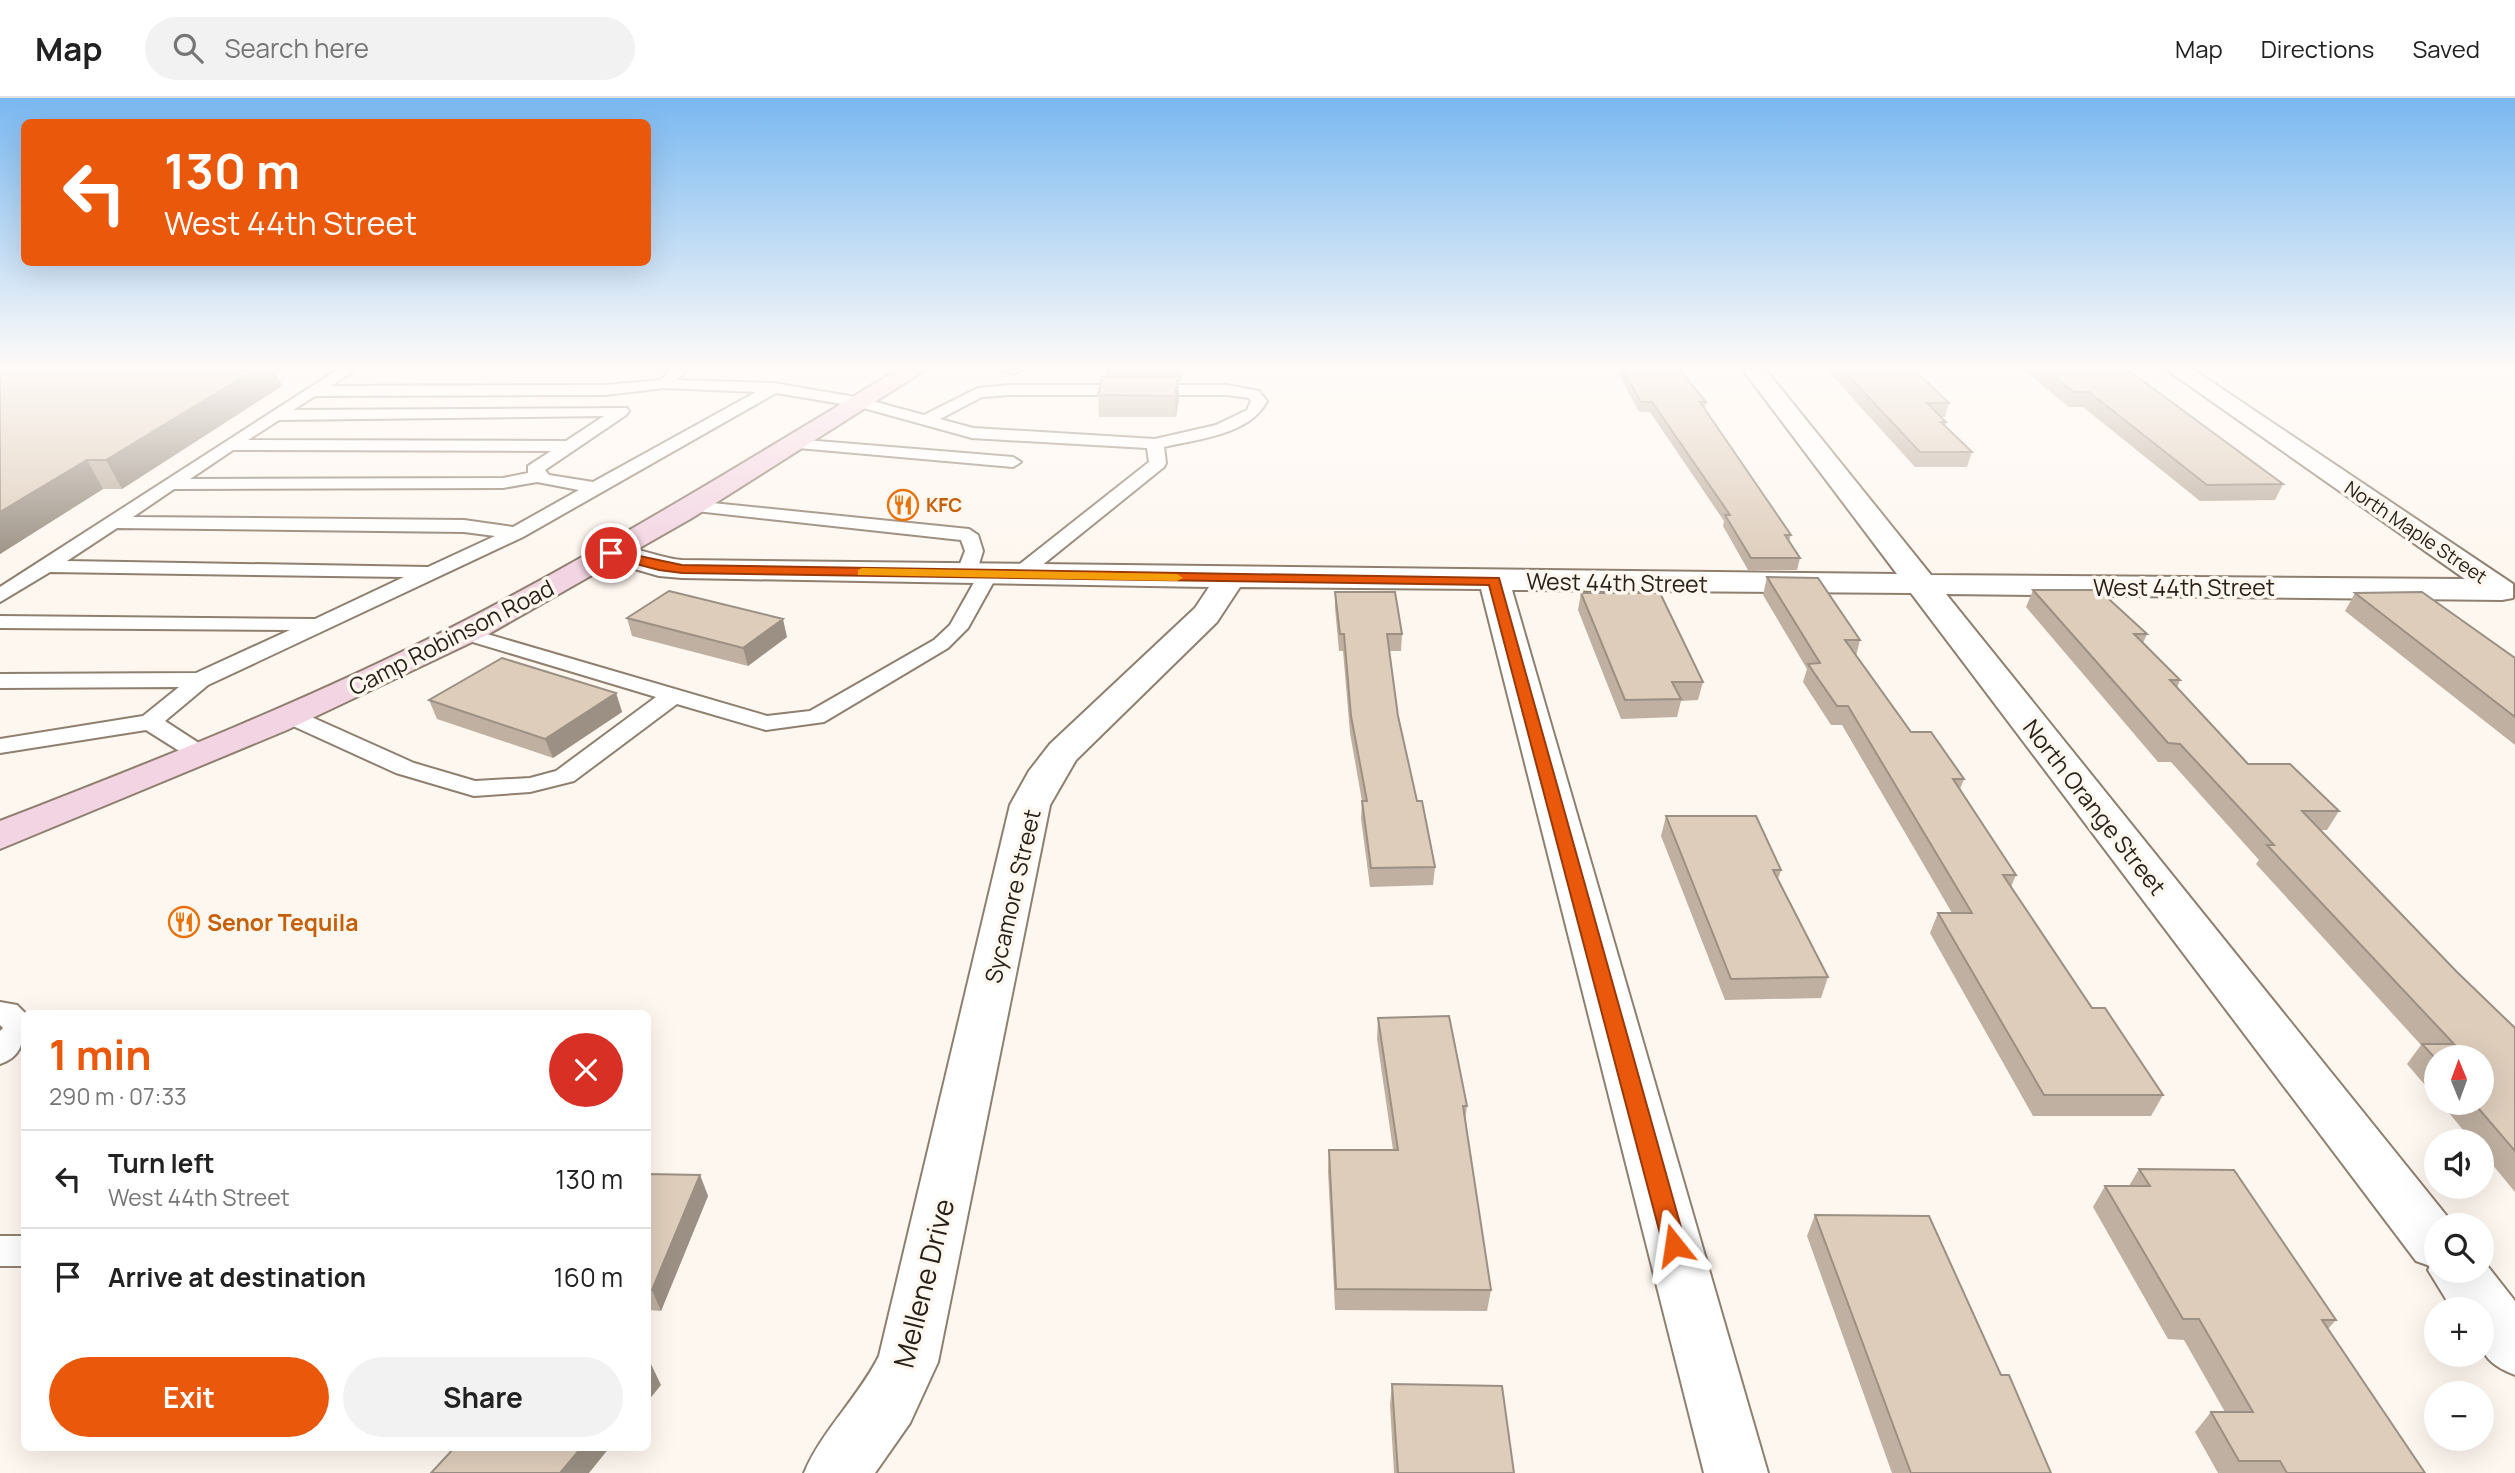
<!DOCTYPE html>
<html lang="en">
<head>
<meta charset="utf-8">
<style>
	:root { --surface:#fff; --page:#f2f2f2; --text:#222; --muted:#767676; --line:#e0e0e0; --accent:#ea580c }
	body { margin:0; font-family:Manrope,sans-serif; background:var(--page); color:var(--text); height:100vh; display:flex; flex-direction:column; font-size:26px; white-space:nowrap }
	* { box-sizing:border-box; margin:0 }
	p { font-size:23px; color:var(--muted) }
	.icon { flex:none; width:38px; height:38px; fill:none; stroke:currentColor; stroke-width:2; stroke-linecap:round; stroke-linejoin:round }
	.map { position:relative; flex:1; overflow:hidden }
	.panel { position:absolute; left:21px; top:912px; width:630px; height:441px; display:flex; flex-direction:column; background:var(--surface); border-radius:10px; box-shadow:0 7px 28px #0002 }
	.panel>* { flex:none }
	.top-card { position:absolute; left:21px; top:21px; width:630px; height:147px; border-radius:10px; box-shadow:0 7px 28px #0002; background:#ea580c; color:#fff; overflow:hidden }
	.needle { width:46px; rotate:359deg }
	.fabs { position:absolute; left:2424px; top:947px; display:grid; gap:14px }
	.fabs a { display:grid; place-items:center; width:70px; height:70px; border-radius:50%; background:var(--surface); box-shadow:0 7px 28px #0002; font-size:35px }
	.pin { position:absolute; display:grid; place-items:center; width:60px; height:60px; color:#fff; margin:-30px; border:4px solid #fff; border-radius:50%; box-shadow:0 2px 7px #0007 }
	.me { position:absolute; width:77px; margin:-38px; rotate:345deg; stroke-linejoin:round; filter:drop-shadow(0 0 5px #0008) }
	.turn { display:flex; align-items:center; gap:24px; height:147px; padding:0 28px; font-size:32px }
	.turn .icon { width:91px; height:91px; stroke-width:2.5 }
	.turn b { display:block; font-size:49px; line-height:60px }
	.round { display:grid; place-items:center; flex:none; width:74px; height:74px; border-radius:37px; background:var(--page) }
	.headline { display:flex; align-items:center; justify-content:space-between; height:119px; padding:0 28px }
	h1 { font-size:42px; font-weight:700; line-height:52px; color:var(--accent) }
	.cta { display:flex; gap:14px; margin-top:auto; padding:14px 28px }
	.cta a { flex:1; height:80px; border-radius:42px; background:var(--accent); color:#fff; font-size:28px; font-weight:700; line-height:80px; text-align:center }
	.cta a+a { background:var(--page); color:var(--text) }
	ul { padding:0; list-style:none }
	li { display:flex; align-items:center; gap:21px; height:98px; padding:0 28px; border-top:2px solid var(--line) }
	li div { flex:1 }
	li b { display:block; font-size:26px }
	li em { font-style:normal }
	header { display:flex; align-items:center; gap:42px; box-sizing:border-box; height:98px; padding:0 35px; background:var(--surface); border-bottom:2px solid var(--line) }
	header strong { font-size:33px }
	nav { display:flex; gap:38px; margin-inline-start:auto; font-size:24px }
	.search { width:490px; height:63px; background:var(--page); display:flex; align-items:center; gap:18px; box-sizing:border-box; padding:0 24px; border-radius:38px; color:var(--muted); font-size:26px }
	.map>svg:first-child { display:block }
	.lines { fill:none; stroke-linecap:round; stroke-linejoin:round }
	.service-casing { stroke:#8f7f6f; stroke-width:4 }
	.minor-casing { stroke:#8f7f6f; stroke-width:4 }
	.secondary-casing { stroke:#8f7f6f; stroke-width:4 }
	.service { fill:#fff; fill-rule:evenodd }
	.minor { fill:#fff; fill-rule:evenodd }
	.secondary { fill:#f3d4e2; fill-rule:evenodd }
	.wall { fill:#bfb0a1 }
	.shaded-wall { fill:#9b9083 }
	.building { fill:#decdbb; stroke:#9b9083; stroke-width:2 }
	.route { fill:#ea580c; stroke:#983908; stroke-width:2 }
	.slow { fill:#f59e0b }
	.labels { text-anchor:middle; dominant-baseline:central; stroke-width:7; stroke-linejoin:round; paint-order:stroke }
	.far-food-label { font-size:19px; font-weight:bold; fill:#c56008; stroke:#fef7f0; text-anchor:start }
	.far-street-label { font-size:19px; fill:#27211a; stroke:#fef7f0 }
	.street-label { font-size:23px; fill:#27211a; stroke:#fef7f0 }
	.food-label { font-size:23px; font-weight:bold; fill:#c56008; stroke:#fef7f0; text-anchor:start }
	.near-street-label { font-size:28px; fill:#27211a; stroke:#fef7f0 }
</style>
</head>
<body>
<header>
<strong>Map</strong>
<div class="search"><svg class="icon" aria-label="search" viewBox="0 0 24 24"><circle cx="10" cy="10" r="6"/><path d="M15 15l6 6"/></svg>Search here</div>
<nav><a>Map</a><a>Directions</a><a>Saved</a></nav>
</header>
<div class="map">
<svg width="2515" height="1375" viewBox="0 0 2515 1375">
	<rect width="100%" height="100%" fill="#fef7f0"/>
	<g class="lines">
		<g class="service-casing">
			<path id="service" d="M 337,272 L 355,272 L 331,288 L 605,287 L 661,282 L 670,272 L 686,272 L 677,282 L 774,285 L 861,300 L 924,317 L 978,290 L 1009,287 L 1227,287 L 1259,293 L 1267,303 C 1250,337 1197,341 1164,349 L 1166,365 L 1164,369 L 1025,481 L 1018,483 L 1008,477 L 1011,473 L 1149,364 L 1147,350 L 972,340 L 860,309 L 776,295 L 523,439 L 208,587 L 165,623 L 208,651 L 212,656 L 208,661 L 192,661 L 146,632 L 0,655 L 0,641 L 143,618 L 179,589 L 0,590 L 0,576 L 196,575 L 290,532 L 0,530 L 0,518 L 315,521 L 404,479 L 50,474 L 0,504 L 0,489 ZM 665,290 L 756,294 L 593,384 L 549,377 L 545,372 L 626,317 L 629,313 L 627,310 L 293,312 L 315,298 L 605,297 ZM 1009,297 L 1227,297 L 1249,300 L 1251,303 L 1247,312 L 1216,327 L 1155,341 L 973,330 L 940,321 L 982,299 ZM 604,318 L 566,343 L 248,342 L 279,322 ZM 233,352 L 551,353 L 528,368 L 528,375 L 503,380 L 190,381 ZM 537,384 L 579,392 L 513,429 L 464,422 L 133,419 L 174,391 L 503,390 ZM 117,430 L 464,434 L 495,438 L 428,469 L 67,463 Z
				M 1002,272 L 1021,272 L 1014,276 Z
				M 793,341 L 1013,359 L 1021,364 L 1013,369 L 787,349 L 787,343 Z
				M 693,403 L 969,431 L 978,437 L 983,453 L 976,476 L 966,482 L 956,476 L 965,453 L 961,442 L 687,412 L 684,408 Z
				M 988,470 L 998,476 L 968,530 L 948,550 L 824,624 L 766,632 L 677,606 L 574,683 L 530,694 L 474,698 L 396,675 L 282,623 L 279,618 L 290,611 L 298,613 L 414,665 L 475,683 L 530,680 L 556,673 L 656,599 L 456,539 L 453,535 L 456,531 L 470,531 L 767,618 L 810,613 L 934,542 L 950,527 L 981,472 Z
				M 0,904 L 17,907 L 25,915 C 22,937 27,957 0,966 L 0,933 L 3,930 L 0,927 Z
				M 0,1138 L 24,1138 L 24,1168 L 0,1168 Z"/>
		</g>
		<g class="minor-casing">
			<path id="minor" d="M 1743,272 L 1766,272 L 1931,477 L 2465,481 L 2167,272 L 2194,272 L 2513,486 L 2513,500 L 2502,502 L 1946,496 L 2454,1127 L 2436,1127 L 2436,1172 L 2482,1172 L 2482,1161 L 2515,1203 L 2515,1277 C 2475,1261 2482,1249 2482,1211 L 2452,1211 L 2428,1172 L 2430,1168 L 2416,1163 L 1911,495 L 1512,492 L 1768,1375 L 1704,1375 L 1481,491 L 1240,489 L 1217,524 L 1076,662 L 1050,707 L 938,1264 L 910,1325 L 875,1375 L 804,1375 C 822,1332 858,1300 879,1258 L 1010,707 L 1029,673 L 1050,646 L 1195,510 L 1209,489 L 682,480 L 659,478 L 600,461 L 596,455 L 600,449 C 625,443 656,460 682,462 L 1897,476 Z"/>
		</g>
		<g class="secondary-casing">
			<path id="secondary" d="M 897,272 L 925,272 L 692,420 L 487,537 L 287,632 L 0,751 L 0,723 C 158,662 316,599 466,522 C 614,445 755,358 897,272 Z"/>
		</g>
		<use href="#service" class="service"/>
		<use href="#minor" class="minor"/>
		<use href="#secondary" class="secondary"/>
	</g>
	<path class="wall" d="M 275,272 L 282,288 L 122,391 L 103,391 L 0,456 L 0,273 Z
		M 1106,272 L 1183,272 L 1182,284 L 1178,284 L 1179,300 L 1176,319 L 1099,319 L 1098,297 L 1106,279 Z
		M 1616,272 L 1680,272 L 1706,304 L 1705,311 L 1791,437 L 1789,443 L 1800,460 L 1797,472 L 1748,472 L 1723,428 L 1724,423 L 1650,314 L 1639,314 Z
		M 1827,272 L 1914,272 L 1949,305 L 1945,319 L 1941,319 L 1946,324 L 1945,328 L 1972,354 L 1967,369 L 1915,369 Z
		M 2023,272 L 2128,272 L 2283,386 L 2275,402 L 2200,403 L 2083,309 L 2069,309 Z
		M 1767,479 L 1860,542 L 1856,558 L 1911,634 L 1964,681 L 1960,691 L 2016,777 L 2011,789 L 2092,910 L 2163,997 L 2151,1018 L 2033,1018 L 1930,835 L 1938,815 L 1952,815 L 1842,627 L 1831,627 L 1803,584 L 1807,571 L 1763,497 Z
		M 2033,492 L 2147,536 L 2143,545 L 2180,582 L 2177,590 L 2248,666 L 2339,713 L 2327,732 L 2320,732 L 2456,873 L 2515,930 L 2515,1094 L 2482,1054 L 2482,1043 L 2472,1043 L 2440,1004 L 2482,1004 L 2436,959 L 2436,1000 L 2407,966 L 2421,947 L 2256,766 L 2259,762 L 2171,664 L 2158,664 L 2026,509 Z
		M 1335,494 L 1402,536 L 1401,553 L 1389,553 L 1398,618 L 1417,703 L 1435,769 L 1433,787 L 1370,789 L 1361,721 L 1362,703 L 1350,635 L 1343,553 L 1339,553 L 1335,510 Z
		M 1581,495 L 1703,584 L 1698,602 L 1681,603 L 1677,619 L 1621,621 L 1578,512 Z
		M 2355,495 L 2515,560 L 2515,647 L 2345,513 Z
		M 627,520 L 787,539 L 748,568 L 632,538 Z
		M 616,595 L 622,614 L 553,660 L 437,621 L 429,602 Z
		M 1666,718 L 1781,772 L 1778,781 L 1828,879 L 1821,900 L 1725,902 L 1661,738 Z
		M 1378,920 L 1467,1008 L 1465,1023 L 1491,1192 L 1487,1213 L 1335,1212 L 1328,1073 L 1329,1052 L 1393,1052 L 1377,941 Z
		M 2139,1071 L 2336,1222 L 2328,1231 L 2425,1375 L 2218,1375 L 2195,1334 L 2211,1314 L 2225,1314 L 2184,1242 L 2168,1241 L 2093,1109 L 2105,1088 L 2129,1088 Z
		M 648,1076 L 700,1077 L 708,1098 L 661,1213 L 648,1212 Z
		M 1815,1117 L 2001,1277 L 2051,1375 L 1892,1375 L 1807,1138 Z
		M 1392,1286 L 1514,1375 L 1394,1375 L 1390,1307 Z"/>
	<path class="shaded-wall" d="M 254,272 L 275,272 L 282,288 L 122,391 L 106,362 Z
		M 1178,279 L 1179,300 L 1176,319 L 1175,298 Z
		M 87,362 L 103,391 L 0,456 L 0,414 Z
		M 783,521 L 787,539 L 748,568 L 743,550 Z
		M 616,595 L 622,614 L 553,660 L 545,641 Z
		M 700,1077 L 708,1098 L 661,1213 L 652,1192 Z
		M 651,1266 L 661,1287 L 648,1303 L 648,1271 Z
		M 582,1349 L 610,1349 L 589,1375 L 560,1375 Z"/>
	<path class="building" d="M 254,272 L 106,362 L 87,362 L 0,414 L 0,273 Z
		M 1623,272 L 1680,272 L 1706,304 L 1700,304 L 1791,437 L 1785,437 L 1800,460 L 1751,460 L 1725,417 L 1730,417 L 1652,304 L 1641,304 Z
		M 1843,272 L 1914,272 L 1949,305 L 1927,305 L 1946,324 L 1941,324 L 1972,354 L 1920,354 Z
		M 2046,272 L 2128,272 L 2283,386 L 2207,387 L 2089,294 L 2074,294 Z
		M 1102,279 L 1178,279 L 1175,298 L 1098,297 Z
		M 1767,479 L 1818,480 L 1860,542 L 1845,542 L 1911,634 L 1931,634 L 1964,681 L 1953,681 L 2016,777 L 2003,777 L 2092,910 L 2105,910 L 2163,997 L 2044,997 L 1938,815 L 1972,815 L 1848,608 L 1837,608 L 1808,566 L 1820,565 Z
		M 2033,492 L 2099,492 L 2147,536 L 2134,536 L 2180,582 L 2170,582 L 2248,666 L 2290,666 L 2339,713 L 2302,713 L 2456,873 L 2515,930 L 2515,1053 L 2473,1004 L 2482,1004 L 2482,959 L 2436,959 L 2436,961 L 2422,946 L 2454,946 L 2267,747 L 2274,747 L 2180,646 L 2168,645 Z
		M 669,493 L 783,521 L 743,550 L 627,520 Z
		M 1335,494 L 1395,494 L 1402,536 L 1387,536 L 1398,618 L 1417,703 L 1422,703 L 1435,769 L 1371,770 L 1362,703 L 1367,703 L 1351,618 L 1344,536 L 1340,536 Z
		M 2422,494 L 2515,560 L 2515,619 L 2355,495 Z
		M 1581,495 L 1660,495 L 1703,584 L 1672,584 L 1681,601 L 1625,602 Z
		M 502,560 L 616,595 L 545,641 L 429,602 Z
		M 1666,718 L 1756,718 L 1781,772 L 1773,772 L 1828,879 L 1731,881 Z
		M 1449,918 L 1467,1008 L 1463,1008 L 1491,1192 L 1336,1191 L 1329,1052 L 1398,1052 L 1378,920 Z
		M 2139,1071 L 2234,1072 L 2336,1222 L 2322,1222 L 2425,1375 L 2287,1375 L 2280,1363 L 2239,1363 L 2211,1314 L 2253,1314 L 2199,1221 L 2183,1221 L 2105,1088 L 2150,1088 Z
		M 648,1076 L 700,1077 L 652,1192 L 648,1192 Z
		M 1815,1117 L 1929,1118 L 2001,1277 L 2009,1277 L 2051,1375 L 1911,1375 Z
		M 1392,1286 L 1502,1288 L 1514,1375 L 1398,1375 Z
		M 455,1349 L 582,1349 L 560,1375 L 431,1375 Z"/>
	<linearGradient id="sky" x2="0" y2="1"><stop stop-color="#79b8f1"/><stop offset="0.58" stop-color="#fffbf8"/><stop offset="1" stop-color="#fffbf8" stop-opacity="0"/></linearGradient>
	<rect width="2515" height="465" fill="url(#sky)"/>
	<path class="route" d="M 611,452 L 682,467 L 1499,480 L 1686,1147 L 1682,1154 L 1674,1157 L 1666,1154 L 1663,1147 L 1489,487 L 682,475 L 659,472 L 606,458 L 606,453 Z"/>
	<path class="slow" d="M 862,470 L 1177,476 L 1183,480 L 1177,483 L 858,477 L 858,472 Z"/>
	<defs>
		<g id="restaurant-ring" transform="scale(1.575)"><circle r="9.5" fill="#fef7f0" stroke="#e8710a" stroke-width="1.5"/><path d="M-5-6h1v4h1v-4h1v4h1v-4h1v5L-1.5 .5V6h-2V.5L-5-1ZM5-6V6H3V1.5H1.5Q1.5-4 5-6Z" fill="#e8710a"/></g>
	</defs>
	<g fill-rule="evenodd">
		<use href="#restaurant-ring" x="903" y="407"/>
		<use href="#restaurant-ring" x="184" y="824"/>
	</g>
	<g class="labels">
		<g class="far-food-label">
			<text x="926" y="407">KFC</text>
		</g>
		<g class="far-street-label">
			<text transform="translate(2416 434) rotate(34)">North Maple Street</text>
		</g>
		<g class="street-label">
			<text transform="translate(1617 484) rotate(1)">West 44th Street</text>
			<text x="2184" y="489">West 44th Street</text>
			<text transform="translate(451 539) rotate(-27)">Camp Robinson Road</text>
			<text transform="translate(2095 709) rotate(52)">North Orange Street</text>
			<text transform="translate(1012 798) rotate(-77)">Sycamore Street</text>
		</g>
		<g class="food-label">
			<text x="207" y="824">Senor Tequila</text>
		</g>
		<g class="near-street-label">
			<text transform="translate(923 1185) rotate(-76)">Mellene Drive</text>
		</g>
	</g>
</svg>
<div class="fabs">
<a><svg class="needle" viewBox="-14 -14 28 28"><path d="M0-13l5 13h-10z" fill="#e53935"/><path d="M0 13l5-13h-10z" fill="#767676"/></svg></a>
<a><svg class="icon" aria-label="sound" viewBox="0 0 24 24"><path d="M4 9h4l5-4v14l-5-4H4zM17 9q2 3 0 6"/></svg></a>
<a><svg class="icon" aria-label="search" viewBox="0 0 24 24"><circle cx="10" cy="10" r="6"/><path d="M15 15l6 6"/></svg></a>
<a>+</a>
<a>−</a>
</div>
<div class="pin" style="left:611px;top:455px;background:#d93025"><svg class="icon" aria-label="arrive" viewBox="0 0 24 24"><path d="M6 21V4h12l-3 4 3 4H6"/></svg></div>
<svg class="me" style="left:1674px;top:1147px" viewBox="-20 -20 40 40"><path d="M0-17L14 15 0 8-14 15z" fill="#ea580c" stroke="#fff" stroke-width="4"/></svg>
<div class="top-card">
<div class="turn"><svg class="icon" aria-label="left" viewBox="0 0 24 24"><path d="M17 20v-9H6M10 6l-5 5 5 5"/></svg><div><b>130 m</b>West 44th Street</div></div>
</div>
<section class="panel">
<div class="headline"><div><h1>1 min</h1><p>290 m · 07:33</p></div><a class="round" style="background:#d93025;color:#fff"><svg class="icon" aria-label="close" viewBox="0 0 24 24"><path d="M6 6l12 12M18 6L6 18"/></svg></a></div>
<ul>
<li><svg class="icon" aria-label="left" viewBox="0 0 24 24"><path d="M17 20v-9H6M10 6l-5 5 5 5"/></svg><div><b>Turn left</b><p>West 44th Street</p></div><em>130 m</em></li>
<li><svg class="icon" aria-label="arrive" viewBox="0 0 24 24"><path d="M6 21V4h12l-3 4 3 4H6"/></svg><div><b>Arrive at destination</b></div><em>160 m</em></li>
</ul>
<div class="cta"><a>Exit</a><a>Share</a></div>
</section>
</div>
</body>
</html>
